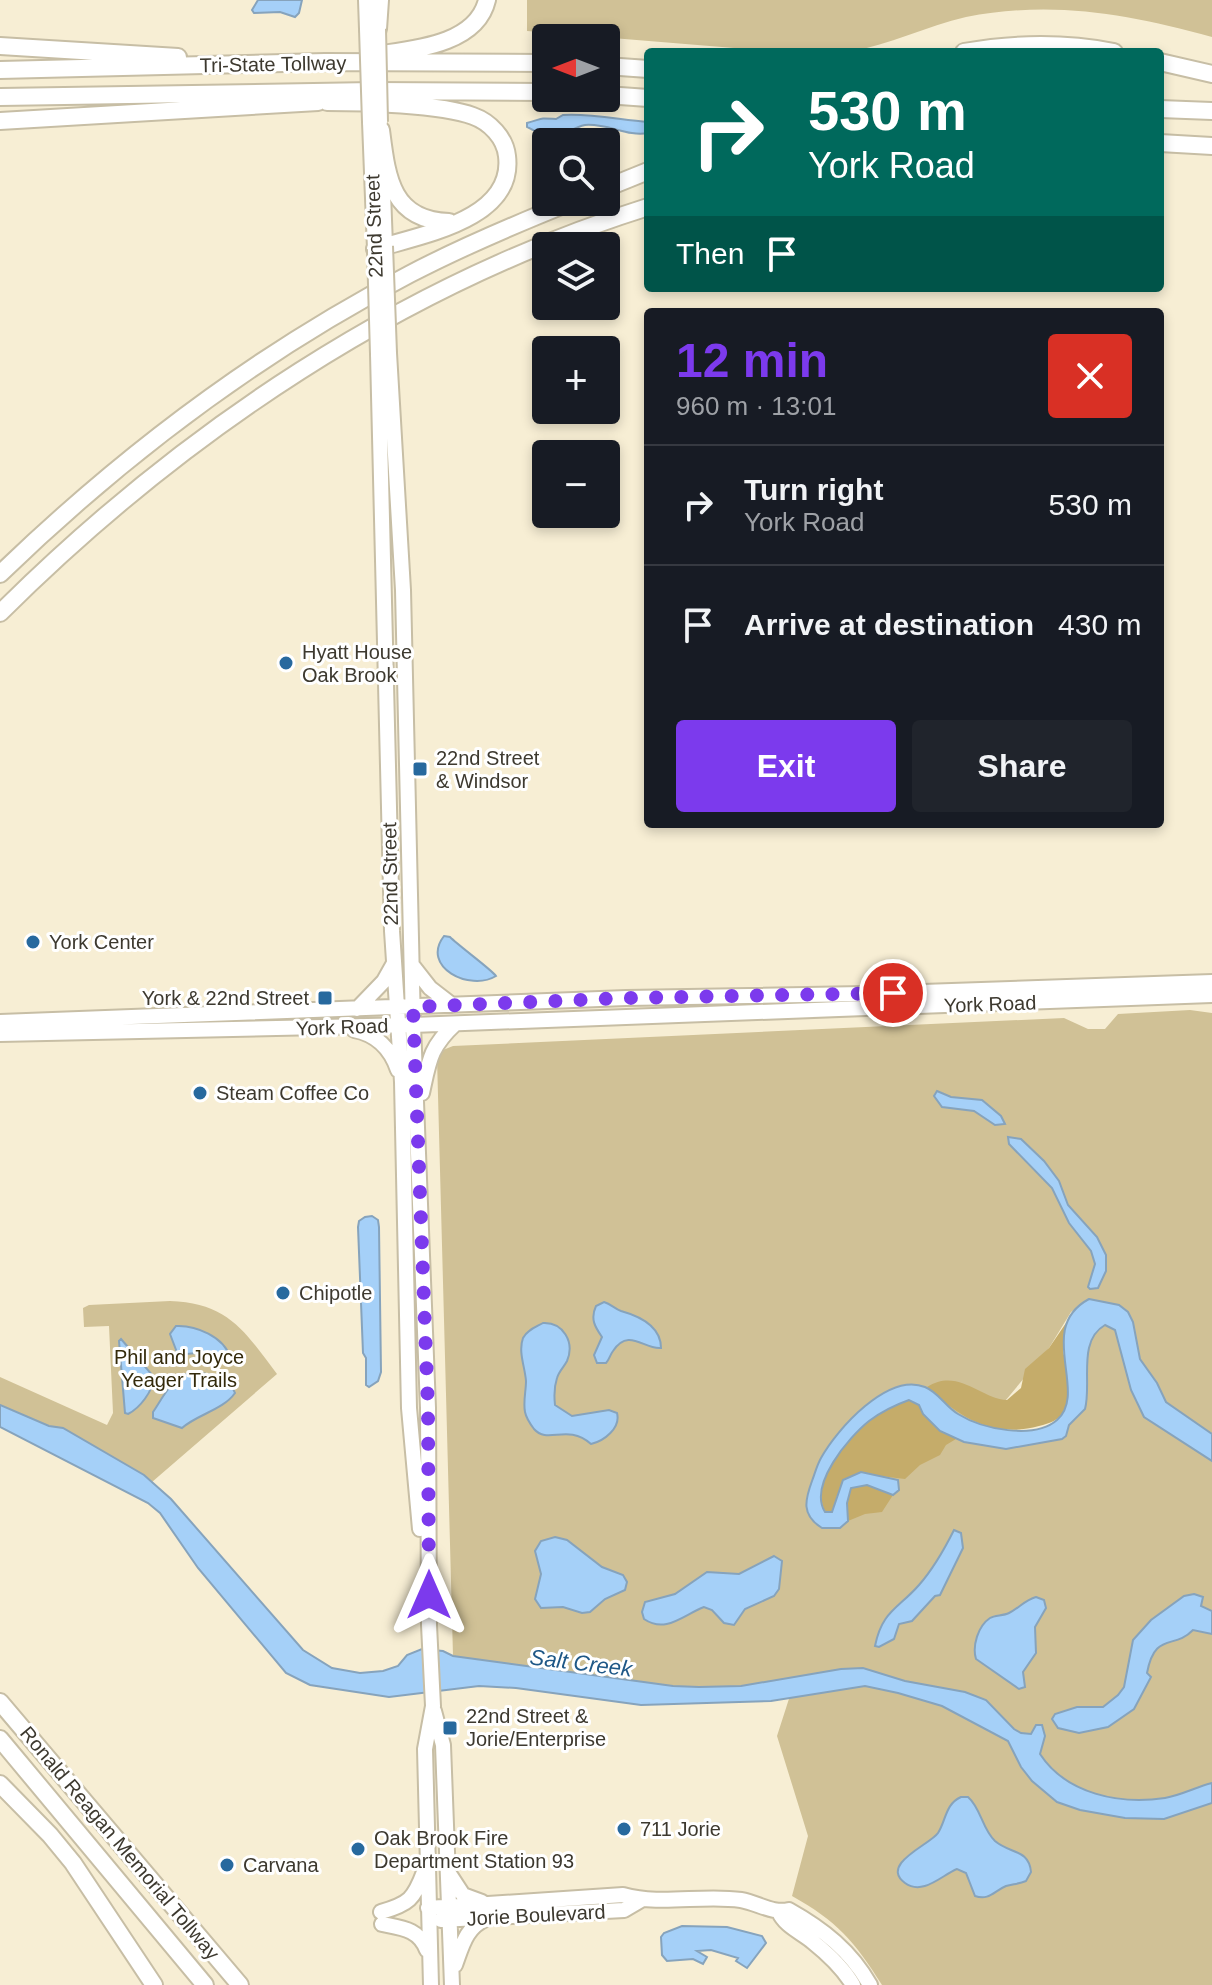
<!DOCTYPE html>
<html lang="en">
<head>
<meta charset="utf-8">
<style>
	:root { --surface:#171b24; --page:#20242c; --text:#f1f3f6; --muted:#9ea1a6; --line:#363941; --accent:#7c3aed }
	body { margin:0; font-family:Helvetica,sans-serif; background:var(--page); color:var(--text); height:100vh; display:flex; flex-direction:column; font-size:30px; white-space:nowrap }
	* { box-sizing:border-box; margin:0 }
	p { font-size:26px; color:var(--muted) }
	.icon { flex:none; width:44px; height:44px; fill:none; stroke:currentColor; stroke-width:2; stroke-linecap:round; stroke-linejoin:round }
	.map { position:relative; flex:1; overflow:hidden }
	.panel { position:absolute; left:644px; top:308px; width:520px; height:520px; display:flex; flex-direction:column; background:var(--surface); border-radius:8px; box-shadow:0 4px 12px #0003 }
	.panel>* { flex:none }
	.hud { position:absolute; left:644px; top:48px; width:520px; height:244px; border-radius:8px; box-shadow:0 4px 12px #0003; background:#00695c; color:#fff; overflow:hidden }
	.needle { width:52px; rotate:270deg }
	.controls { position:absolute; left:532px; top:24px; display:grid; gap:16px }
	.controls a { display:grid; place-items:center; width:88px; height:88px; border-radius:8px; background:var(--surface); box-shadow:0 4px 12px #0003; font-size:40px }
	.pin { position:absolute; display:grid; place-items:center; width:68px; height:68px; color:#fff; margin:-34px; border:4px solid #fff; border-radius:50%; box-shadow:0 2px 8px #0007 }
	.me { position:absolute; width:88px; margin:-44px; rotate:0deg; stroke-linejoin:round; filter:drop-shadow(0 0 6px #0008) }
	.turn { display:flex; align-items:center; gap:28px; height:168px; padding:0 32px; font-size:36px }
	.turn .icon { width:104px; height:104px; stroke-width:2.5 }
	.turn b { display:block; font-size:56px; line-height:68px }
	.then { display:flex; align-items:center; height:76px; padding:0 32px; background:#0003; gap:16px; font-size:30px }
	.round { display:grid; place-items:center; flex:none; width:84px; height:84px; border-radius:8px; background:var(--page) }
	.overview { display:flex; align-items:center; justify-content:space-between; height:136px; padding:0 32px }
	h1 { font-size:48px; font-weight:700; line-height:60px; color:var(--accent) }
	.primary-button { display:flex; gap:16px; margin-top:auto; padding:16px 32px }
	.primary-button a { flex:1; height:92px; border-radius:8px; background:var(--accent); color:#fff; font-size:32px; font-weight:700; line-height:92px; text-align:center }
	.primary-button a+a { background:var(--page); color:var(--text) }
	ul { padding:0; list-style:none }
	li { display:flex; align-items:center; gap:24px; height:120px; padding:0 32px; border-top:2px solid var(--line) }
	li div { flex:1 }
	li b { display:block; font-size:30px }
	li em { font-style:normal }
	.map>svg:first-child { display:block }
	.green { fill:#d0c196; fill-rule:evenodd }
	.forest { fill:#c5ac6a }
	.water { fill:#a5d0f8; stroke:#86a3bc; stroke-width:2 }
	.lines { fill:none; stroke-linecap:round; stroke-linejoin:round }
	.major-casing { stroke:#c7bea5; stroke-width:18 }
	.highway-casing { stroke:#c7bea5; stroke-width:20 }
	.major { stroke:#fff; stroke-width:14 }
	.highway { stroke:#fff; stroke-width:16 }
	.major-bridge-casing { stroke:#c7bea5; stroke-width:18; stroke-linecap:butt }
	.major-bridge { stroke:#fff; stroke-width:14 }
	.route { stroke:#7c3aed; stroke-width:14; stroke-dasharray:0 25.2 }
	.poi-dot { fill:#27699e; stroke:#fff; stroke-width:3 }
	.labels { text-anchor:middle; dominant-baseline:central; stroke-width:6; stroke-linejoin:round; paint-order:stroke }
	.street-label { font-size:20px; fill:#3d392f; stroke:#fff }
	.poi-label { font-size:20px; fill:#3d392f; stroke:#fff; text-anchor:start }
	.park-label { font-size:20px; fill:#342a0b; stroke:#fff }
	.water-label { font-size:22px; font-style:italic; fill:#1f5887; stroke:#fff }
</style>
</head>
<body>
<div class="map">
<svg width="1212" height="1985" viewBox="0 0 1212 1985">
	<rect width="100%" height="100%" fill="#f7eed4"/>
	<path class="green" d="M 527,0 L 1212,0 L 1212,37 C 1128,14 1053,0 966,17 C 927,26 889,45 849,52 C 816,57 768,50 734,48 C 665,42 596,37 527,31 Z
		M 1190,1010 L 1212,1013 L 1212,1985 L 882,1985 C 855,1942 837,1921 792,1896 L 808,1836 L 777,1736 L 796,1677 L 741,1686 L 673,1686 L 453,1656 L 437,1058 L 443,1050 L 453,1046 L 1064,1018 L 1088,1029 L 1105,1029 L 1118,1014 ZM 1089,1299 L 1111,1305 L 1091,1341 L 1088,1353 L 1085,1409 C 1067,1432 1037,1447 1008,1448 C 999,1449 987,1445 977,1443 L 986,1424 L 1049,1348 L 1071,1312 Z
		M 170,1301 C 229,1303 245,1332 277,1374 L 152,1482 L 63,1428 L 50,1426 L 0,1405 L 0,1377 L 107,1425 L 113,1413 L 109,1326 L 84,1327 L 83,1308 L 89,1305 Z"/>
	<path class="forest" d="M 1066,1323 C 1066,1331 1063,1340 1063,1348 C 1063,1355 1066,1360 1067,1366 C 1068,1379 1070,1398 1064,1410 C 1059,1421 1050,1423 1039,1426 C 993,1439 959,1417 927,1387 C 958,1367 981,1399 1007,1400 L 1021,1388 L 1025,1369 L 1049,1348 Z
		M 909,1400 L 919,1405 L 923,1414 L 956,1439 L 946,1445 L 940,1455 L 920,1465 L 905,1479 L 872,1475 L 836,1497 L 837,1504 L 832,1512 L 826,1512 C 808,1486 849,1436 869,1421 C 881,1412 896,1405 909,1400 Z
		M 867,1485 L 893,1495 L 882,1512 L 865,1514 L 848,1521 L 847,1503 L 851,1488 Z"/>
	<path class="water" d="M 258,0 L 302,0 L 299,13 L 295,17 L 280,12 L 254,13 L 252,10 Z
		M 563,115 C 590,113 621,120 648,122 L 648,133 C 627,137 608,123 585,125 C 573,127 563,137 550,139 L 527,127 L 527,123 C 545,118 538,118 556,119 Z
		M 444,936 L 450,937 C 459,946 492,970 496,976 C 470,992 420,967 444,936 Z
		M 937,1091 L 951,1097 L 982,1100 L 1001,1116 L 1005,1124 L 995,1125 L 974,1111 L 942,1107 L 934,1096 Z
		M 1008,1137 L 1021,1139 L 1044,1161 L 1059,1181 L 1068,1205 L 1097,1237 L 1106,1255 L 1106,1271 L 1098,1288 L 1090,1289 L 1088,1287 L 1095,1264 L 1091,1251 L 1069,1223 L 1052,1188 L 1009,1144 Z
		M 372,1216 L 378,1220 L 379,1227 L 381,1372 L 378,1381 L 369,1387 L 366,1385 L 366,1358 L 363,1353 L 358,1227 L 359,1221 L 365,1217 Z
		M 1089,1299 L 1119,1305 L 1128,1312 L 1133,1322 L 1140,1359 L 1157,1383 L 1166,1402 L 1212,1434 L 1212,1461 L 1144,1417 L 1131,1390 L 1115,1330 L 1105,1325 C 1077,1341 1092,1383 1085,1409 L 1069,1425 L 1066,1436 L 1062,1439 L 1006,1449 L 964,1442 L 940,1431 L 923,1414 L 919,1405 L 909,1400 C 895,1405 881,1412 869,1421 C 849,1437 808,1485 825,1512 L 832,1512 L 843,1480 L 861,1472 L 898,1480 L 899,1490 L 893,1495 L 867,1485 L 851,1488 L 847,1503 L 848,1521 L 840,1528 L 822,1528 C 801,1515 805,1500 812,1481 C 815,1473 817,1465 821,1458 C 837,1429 888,1372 925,1387 C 938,1392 946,1407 958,1414 C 982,1429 1034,1440 1057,1420 C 1089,1392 1035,1328 1089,1299 Z
		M 604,1302 C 611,1304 615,1309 621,1311 C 639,1316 661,1326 661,1348 C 644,1350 629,1327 613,1351 C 610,1355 609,1360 606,1363 L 597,1363 L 594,1355 L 602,1337 C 595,1327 590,1319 596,1306 Z
		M 543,1323 C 563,1322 575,1342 567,1361 C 564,1367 559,1371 557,1378 C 554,1387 554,1396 555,1405 L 572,1416 L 609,1410 L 617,1413 C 621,1428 604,1441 591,1444 C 567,1423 548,1445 534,1429 C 531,1425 526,1417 525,1412 C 523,1402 526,1391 526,1381 C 525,1367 518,1352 523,1338 C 527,1330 536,1327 543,1323 Z
		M 176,1326 C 196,1325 224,1337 230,1357 L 223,1359 L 196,1353 L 178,1355 L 170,1334 Z
		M 121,1339 L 154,1377 C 153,1391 140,1408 128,1414 L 125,1413 L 119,1341 Z
		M 193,1372 C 209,1374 229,1375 235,1393 C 223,1410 198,1414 182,1428 L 153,1418 L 153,1412 C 164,1396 172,1376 193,1372 Z
		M 0,1405 L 49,1426 L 63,1428 L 144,1475 L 171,1499 L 303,1650 L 332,1668 L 360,1673 L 383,1671 L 398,1666 L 407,1655 L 422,1649 L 443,1651 L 453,1656 L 673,1686 L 699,1687 L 741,1686 L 841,1669 L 863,1668 L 905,1681 L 965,1692 L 986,1700 L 1014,1729 L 1021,1733 L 1031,1734 L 1036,1725 L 1042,1725 L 1045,1736 L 1040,1754 C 1066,1794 1120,1805 1165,1798 C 1182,1795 1196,1787 1212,1783 L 1212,1803 L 1164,1819 L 1125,1818 L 1080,1810 L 1057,1802 L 1032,1781 L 1021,1767 L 1008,1741 L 942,1706 L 898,1693 L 865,1686 L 771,1701 L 641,1705 L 516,1688 L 479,1686 L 389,1697 L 310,1685 L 286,1673 L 198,1568 L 160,1513 L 148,1503 L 0,1427 Z
		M 954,1530 L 961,1533 L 963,1548 L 940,1595 L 935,1596 L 912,1621 L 899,1624 L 894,1639 L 879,1647 L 875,1646 C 882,1611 898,1609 919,1585 C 934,1568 944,1550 954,1530 Z
		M 555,1537 L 567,1540 L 602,1567 L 623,1575 L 627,1582 L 625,1590 L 605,1599 L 590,1612 L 582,1613 L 563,1607 L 541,1608 L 535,1599 L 541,1574 L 535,1551 L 541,1541 Z
		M 774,1556 L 782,1561 L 779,1589 L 774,1596 L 745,1609 L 734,1625 L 724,1623 L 712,1610 L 704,1607 C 683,1615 666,1634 644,1619 L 642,1612 L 645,1602 L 675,1594 L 707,1572 L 739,1574 Z
		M 1194,1594 L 1203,1597 L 1201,1606 L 1212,1611 L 1212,1634 L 1193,1630 C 1174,1650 1155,1631 1147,1673 L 1151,1677 L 1134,1709 L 1108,1727 L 1079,1733 L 1058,1728 L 1052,1719 L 1055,1714 L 1077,1707 L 1103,1707 L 1118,1695 L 1124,1687 L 1133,1640 L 1151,1620 L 1184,1596 Z
		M 1036,1597 L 1044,1600 L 1046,1608 L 1035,1627 L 1036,1653 L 1023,1672 L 1025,1687 L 1019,1689 L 976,1659 C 972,1646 978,1626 990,1618 C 995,1615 1003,1616 1009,1613 C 1019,1608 1025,1600 1036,1597 Z
		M 961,1797 L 968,1797 C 981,1808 982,1829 995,1841 C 1010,1854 1029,1849 1031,1872 L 1026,1881 C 1019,1884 1013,1884 1006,1886 C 994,1891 989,1901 975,1896 L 966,1873 L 957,1869 C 942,1875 923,1896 905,1883 C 879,1864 931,1844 938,1833 C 946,1821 945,1804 961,1797 Z
		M 682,1926 L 727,1927 L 762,1936 L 766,1943 L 747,1968 L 736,1961 L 738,1958 L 711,1950 L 697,1951 L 707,1957 L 703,1964 L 693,1959 L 667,1961 L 662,1955 L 661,1937 L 664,1933 Z"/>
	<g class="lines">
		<g class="major-casing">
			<path id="major" d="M 366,0 L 367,29
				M 370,122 L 375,249
				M 382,166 L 385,246
				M 389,353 L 403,590 L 413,1025 L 428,1408 L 429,1625 L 433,1706 L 425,1749 L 431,1985
				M 378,354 L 392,931 L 402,1082 L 409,1408 L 420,1529
				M 412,965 L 430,988 L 452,1005
				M 357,1009 L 384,981 L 393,965
				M 0,1022 L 626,998 L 863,994 L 1212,982
				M 354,1030 C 376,1034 391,1049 398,1070
				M 0,1034 L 413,1025 L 1212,995
				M 422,1093 C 429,1061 430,1047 455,1024
				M 434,1711 L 443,1745 L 452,1985
				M 448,1872 L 463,1895 L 482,1902
				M 428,1908 L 623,1895 C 662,1906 702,1894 741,1900 C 758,1903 773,1914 789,1910 C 823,1929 851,1951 870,1985
				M 381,1912 C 409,1904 414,1899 424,1872
				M 779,1912 C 785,1926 801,1932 813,1942 C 828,1954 843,1968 853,1985
				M 441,1920 L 624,1910 L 641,1900
				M 382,1924 C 402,1928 419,1929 427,1950
				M 455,1965 C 462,1946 466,1927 486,1919"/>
		</g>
		<g class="highway-casing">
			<path id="highway" d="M 378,29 L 380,0
				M 0,46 L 178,57
				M 964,52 C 1015,43 1063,42 1114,52
				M 382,54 C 418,49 477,43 487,0
				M 1160,62 L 1212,74
				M 606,66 L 648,69
				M 0,70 L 325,62 L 546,63
				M 606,95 L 648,98
				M 0,97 L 373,91 L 546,92
				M 327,102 C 362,102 441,104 473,116 C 490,122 505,138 507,156 C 515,220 420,235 375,249
				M 1160,109 L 1212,111
				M 0,121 L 318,102
				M 381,130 C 387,177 391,220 449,222
				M 1160,143 L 1212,146
				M 606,188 L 648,171
				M 0,574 C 121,457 260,352 410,274 C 462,247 516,224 571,202
				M 0,613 C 182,432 402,284 648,207
				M 0,1702 L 240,1985
				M 0,1739 L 205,1985
				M 0,1784 L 50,1835 L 73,1863 L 154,1985"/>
		</g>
		<use href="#major" class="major"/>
		<use href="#highway" class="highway"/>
		<g class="major-bridge-casing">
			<path id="major-bridge" d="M 367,29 L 370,122
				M 378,29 L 380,122
				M 385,246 L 389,353
				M 375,249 L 378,354"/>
		</g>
		<use href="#major-bridge" class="major-bridge"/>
	</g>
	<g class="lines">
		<path class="route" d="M 429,1595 L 428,1408 L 413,1007 L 626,998 L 893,993"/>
	</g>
	<g class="poi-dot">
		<circle cx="286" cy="663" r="8"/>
		<rect x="412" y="761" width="16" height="16" rx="4"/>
		<circle cx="33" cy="942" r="8"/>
		<rect x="317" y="990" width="16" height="16" rx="4"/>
		<circle cx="200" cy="1093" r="8"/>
		<circle cx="283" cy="1293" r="8"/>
		<rect x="442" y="1720" width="16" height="16" rx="4"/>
		<circle cx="624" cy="1829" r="8"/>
		<circle cx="358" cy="1849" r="8"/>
		<circle cx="227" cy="1865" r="8"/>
	</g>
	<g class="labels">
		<g class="street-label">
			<text transform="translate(273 64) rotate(-1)">Tri-State Tollway</text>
			<text transform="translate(374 226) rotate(-92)">22nd Street</text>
			<text transform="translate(390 874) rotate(-91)">22nd Street</text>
			<text transform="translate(990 1004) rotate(-2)">York Road</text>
			<text transform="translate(342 1027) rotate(-2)">York Road</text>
			<text transform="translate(120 1843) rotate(50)">Ronald Reagan Memorial Tollway</text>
			<text transform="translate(536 1915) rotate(-3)">Jorie Boulevard</text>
		</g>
		<g class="poi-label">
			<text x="302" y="652">Hyatt House<tspan x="302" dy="23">Oak Brook</tspan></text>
			<text x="436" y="758">22nd Street<tspan x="436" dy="23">&amp; Windsor</tspan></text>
			<text x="49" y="942">York Center</text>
			<text x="309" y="998" text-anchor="end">York &amp; 22nd Street</text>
			<text x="216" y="1093">Steam Coffee Co</text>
			<text x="299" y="1293">Chipotle</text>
			<text x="466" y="1716">22nd Street &amp;<tspan x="466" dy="23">Jorie/Enterprise</tspan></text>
			<text x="640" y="1829">711 Jorie</text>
			<text x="374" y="1838">Oak Brook Fire<tspan x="374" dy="23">Department Station 93</tspan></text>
			<text x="243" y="1865">Carvana</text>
		</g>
		<g class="park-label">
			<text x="179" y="1357">Phil and Joyce<tspan x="179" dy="23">Yeager Trails</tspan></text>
		</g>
		<g class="water-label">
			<text transform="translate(581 1663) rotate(7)">Salt Creek</text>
		</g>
	</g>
</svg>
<div class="controls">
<a><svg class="needle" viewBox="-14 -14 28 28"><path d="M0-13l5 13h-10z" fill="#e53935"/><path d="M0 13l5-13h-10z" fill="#9ea1a6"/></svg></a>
<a><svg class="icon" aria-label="search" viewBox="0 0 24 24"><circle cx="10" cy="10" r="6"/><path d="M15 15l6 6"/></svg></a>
<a><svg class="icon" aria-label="layers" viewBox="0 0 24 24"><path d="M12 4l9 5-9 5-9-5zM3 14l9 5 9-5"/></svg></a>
<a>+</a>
<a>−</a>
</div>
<div class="pin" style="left:893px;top:993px;background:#d93025"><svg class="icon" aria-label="arrive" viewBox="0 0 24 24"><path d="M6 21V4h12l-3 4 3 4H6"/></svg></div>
<svg class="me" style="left:429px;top:1595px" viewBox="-20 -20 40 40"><path d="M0-17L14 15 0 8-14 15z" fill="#7c3aed" stroke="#fff" stroke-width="4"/></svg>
<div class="hud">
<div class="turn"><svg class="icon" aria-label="right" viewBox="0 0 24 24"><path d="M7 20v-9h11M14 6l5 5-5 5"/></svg><div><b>530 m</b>York Road</div></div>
<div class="then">Then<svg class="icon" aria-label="arrive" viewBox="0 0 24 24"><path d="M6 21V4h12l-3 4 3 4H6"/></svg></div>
</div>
<section class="panel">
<div class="overview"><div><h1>12 min</h1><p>960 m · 13:01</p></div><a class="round" style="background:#d93025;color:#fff"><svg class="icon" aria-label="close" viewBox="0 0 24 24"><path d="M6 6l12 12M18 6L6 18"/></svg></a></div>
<ul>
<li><svg class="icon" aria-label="right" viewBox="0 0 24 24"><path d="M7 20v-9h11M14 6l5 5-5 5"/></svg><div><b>Turn right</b><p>York Road</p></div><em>530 m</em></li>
<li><svg class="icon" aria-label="arrive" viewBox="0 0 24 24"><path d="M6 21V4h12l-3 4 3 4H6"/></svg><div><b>Arrive at destination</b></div><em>430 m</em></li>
</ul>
<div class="primary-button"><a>Exit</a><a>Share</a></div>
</section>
</div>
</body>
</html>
